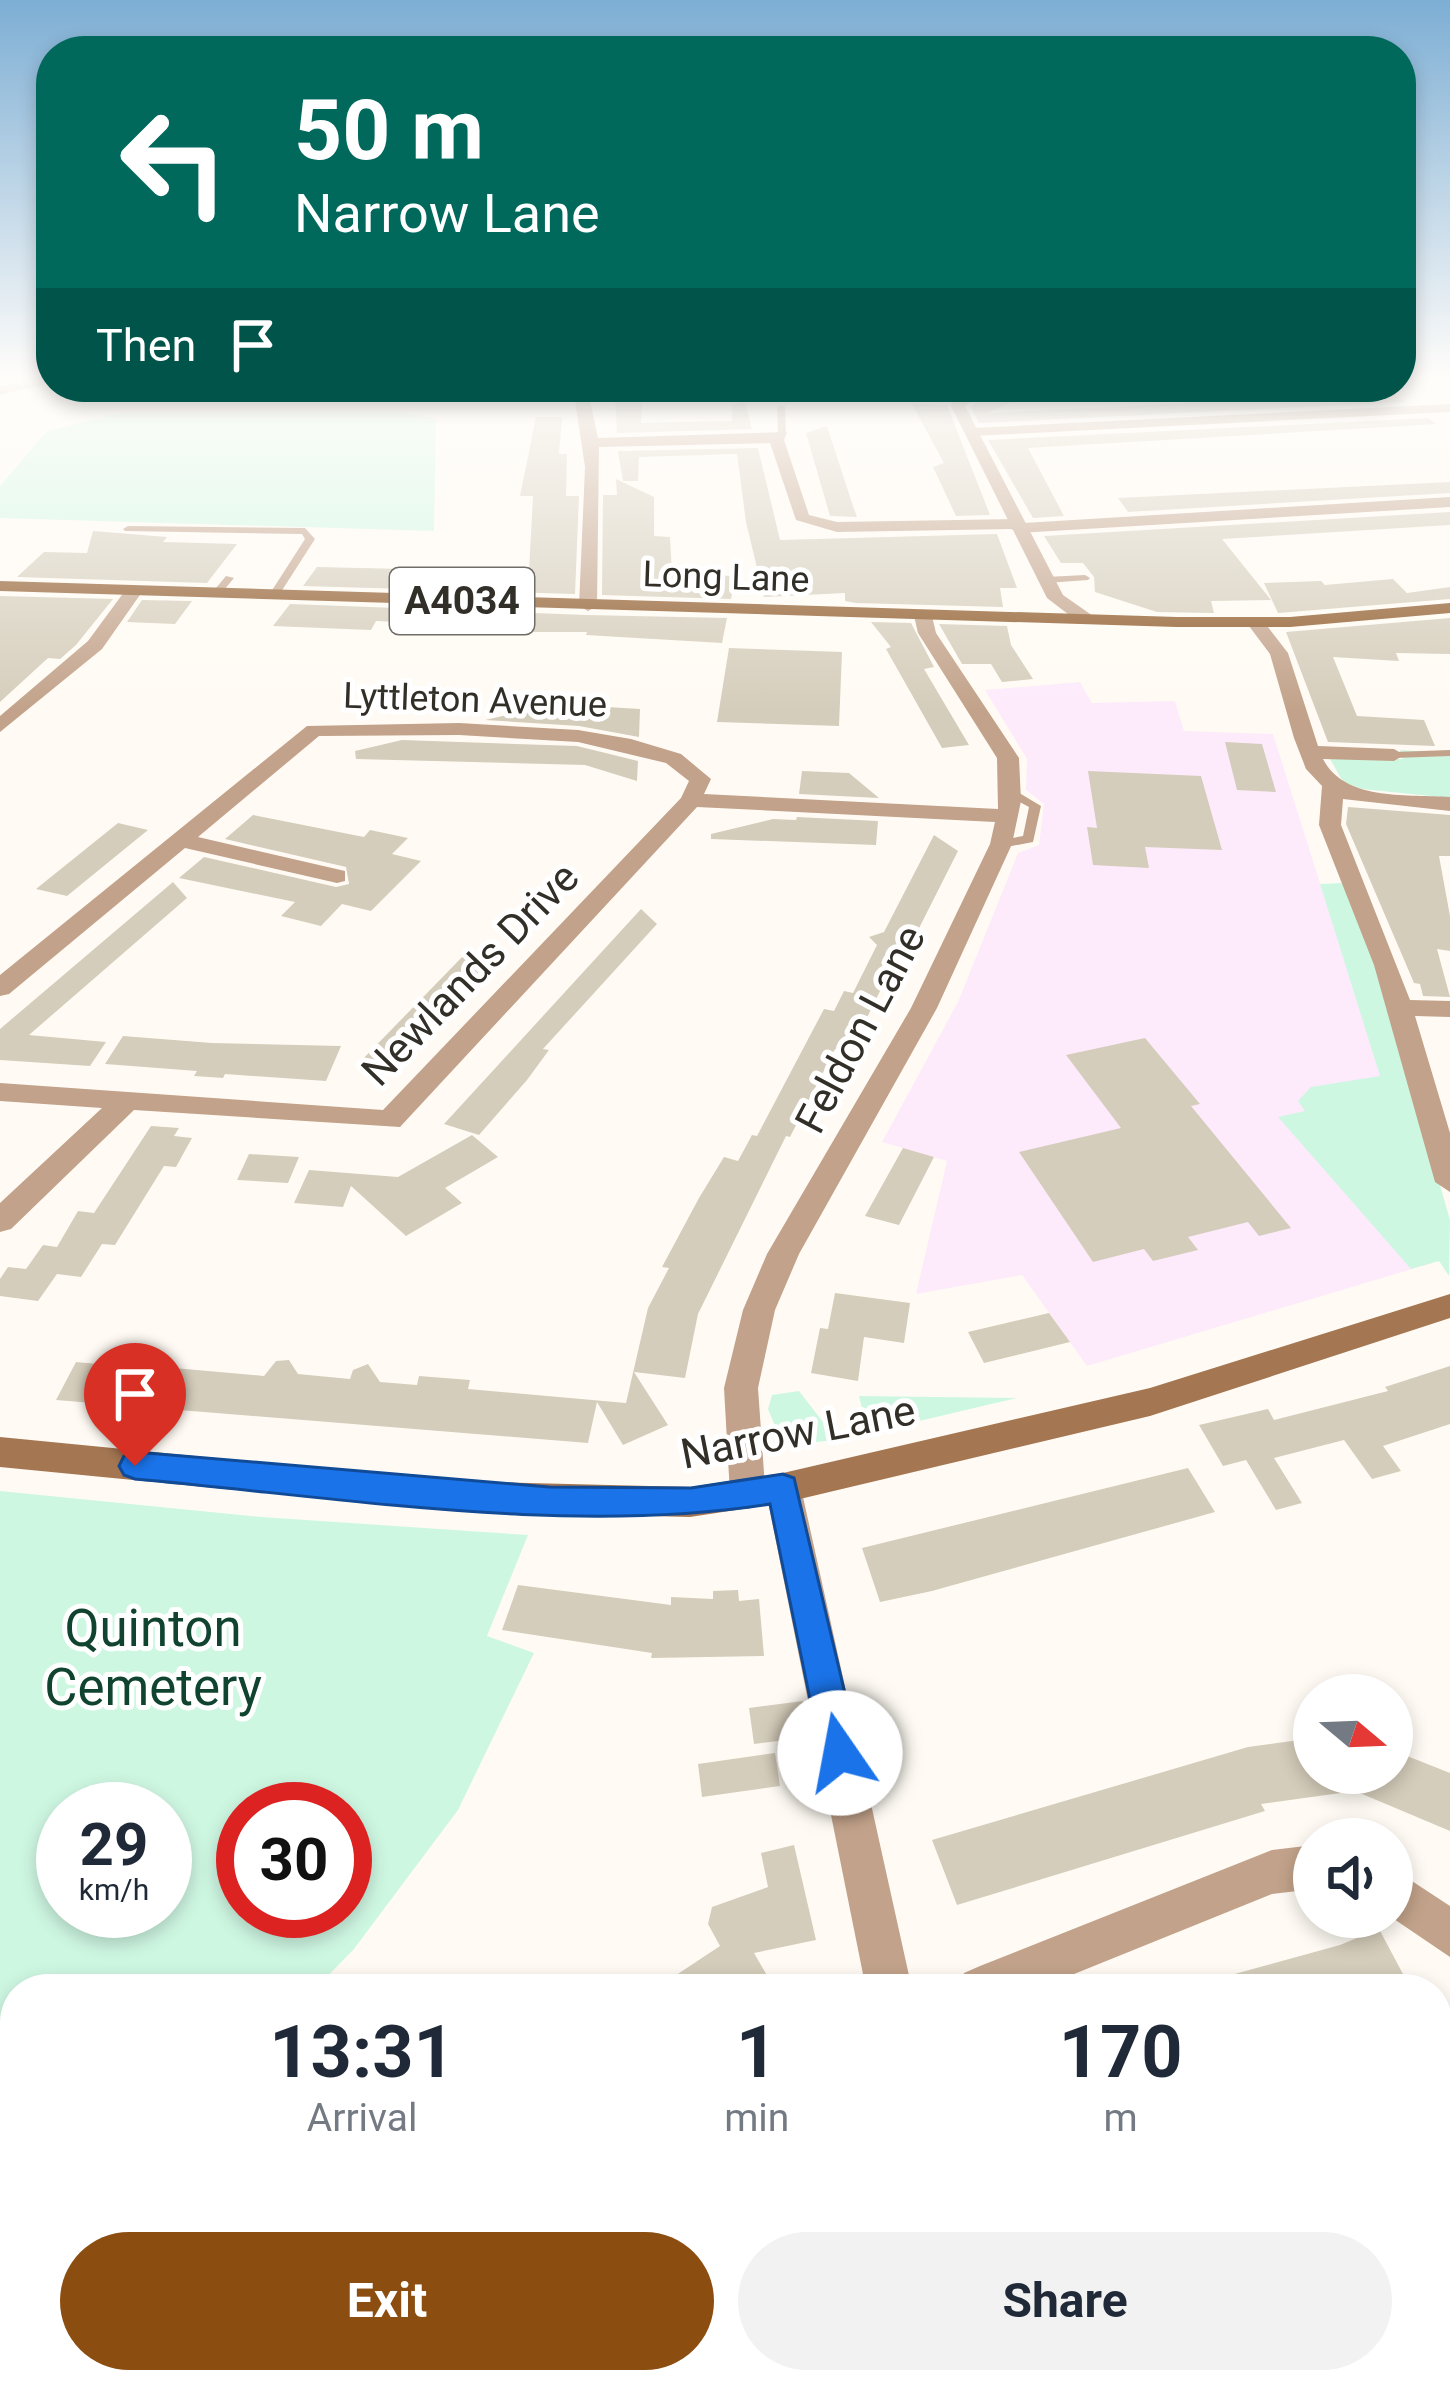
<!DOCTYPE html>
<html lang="en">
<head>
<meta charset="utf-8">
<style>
	:root { --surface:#fff; --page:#f2f2f3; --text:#1f2937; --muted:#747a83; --accent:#8b4d10 }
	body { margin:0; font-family:Roboto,sans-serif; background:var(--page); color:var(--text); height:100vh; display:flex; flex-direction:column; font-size:45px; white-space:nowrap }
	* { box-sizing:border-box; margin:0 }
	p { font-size:39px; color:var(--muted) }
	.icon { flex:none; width:66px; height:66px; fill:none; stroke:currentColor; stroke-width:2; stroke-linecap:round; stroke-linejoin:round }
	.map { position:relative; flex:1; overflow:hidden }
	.drawer { position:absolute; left:0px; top:1974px; width:1452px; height:420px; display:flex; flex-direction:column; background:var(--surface); border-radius:48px 48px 0 0; box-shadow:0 6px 18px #0003 }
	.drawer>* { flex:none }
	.hud { position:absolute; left:36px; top:36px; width:1380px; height:366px; border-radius:48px; box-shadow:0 6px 18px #0003; background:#00695c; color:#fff; overflow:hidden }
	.needle { width:78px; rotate:109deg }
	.tools { position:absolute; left:1293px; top:1674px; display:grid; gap:24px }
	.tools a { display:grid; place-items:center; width:120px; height:120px; border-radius:50%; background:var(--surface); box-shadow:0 6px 18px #0003; font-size:60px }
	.speed { position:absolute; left:36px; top:1782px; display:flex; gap:24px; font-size:60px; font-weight:700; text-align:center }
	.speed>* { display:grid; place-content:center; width:156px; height:156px; border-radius:50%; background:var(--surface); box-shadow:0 6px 18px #0003; line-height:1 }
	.speed small { font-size:30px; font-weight:400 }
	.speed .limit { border:18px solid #d22; background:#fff; color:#111 }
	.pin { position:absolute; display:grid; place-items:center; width:102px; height:102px; color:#fff; margin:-123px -51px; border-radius:50% 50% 50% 0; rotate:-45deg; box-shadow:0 0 12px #0007 }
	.pin .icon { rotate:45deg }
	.me { position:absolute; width:132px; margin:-66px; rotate:348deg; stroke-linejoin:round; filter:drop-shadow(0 0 9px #0008) }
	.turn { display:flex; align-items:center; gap:42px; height:252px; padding:0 60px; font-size:54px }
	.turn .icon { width:156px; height:156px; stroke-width:2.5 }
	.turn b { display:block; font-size:84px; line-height:102px }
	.then { display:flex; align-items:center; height:114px; padding:0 60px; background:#0003; gap:24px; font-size:45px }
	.eta { display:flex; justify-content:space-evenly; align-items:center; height:204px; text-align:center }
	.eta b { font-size:72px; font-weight:700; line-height:84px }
	.action { display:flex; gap:24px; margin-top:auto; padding:24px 60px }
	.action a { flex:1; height:138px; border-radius:72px; background:var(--accent); color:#fff; font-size:48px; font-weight:700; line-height:138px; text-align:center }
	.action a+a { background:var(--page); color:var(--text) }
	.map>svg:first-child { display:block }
	.education { fill:#fdebfc }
	.green { fill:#cef7e2; fill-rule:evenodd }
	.building { fill:#d5cdbb }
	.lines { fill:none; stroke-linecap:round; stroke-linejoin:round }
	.service { fill:#c2a28a; fill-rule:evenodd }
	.minor { fill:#c2a28a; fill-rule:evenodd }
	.tertiary { fill:#c2a28a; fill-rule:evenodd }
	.secondary { fill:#a47652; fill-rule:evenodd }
	.primary { fill:#8d5727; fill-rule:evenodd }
	.route { fill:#1a73e8; stroke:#114b97; stroke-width:3 }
	.labels { text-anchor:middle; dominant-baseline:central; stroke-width:10; stroke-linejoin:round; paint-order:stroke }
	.far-street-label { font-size:36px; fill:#322f28; stroke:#fff }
	.shield { fill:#fff; stroke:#706d68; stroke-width:3 }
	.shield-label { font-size:39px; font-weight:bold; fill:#322f28 }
	.street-label { font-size:42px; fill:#322f28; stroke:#fff }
	.near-park-label { font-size:51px; fill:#104430; stroke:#fff }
</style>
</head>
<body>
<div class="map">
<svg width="1450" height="2394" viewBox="0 0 1450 2394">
	<rect width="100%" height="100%" fill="#fffbf4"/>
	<path class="education" d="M 703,387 L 956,387 L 963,389 L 945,397 L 818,399 L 806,388 L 709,398 Z
		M 1080,682 L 1092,703 L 1175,701 L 1184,731 L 1273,734 L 1439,1261 L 1087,1366 L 1022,1275 L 916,1294 L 947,1161 L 882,1142 L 958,1002 L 1018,853 L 1039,845 L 1044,804 L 1026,790 L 1027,759 L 985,690 Z"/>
	<path class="green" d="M 404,412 L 436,419 L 434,531 L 0,518 L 0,486 L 47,431 L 120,413 Z
		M 1400,750 L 1450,753 L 1450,798 L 1362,789 L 1343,782 L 1330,759 L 1403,759 Z
		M 1342,883 L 1375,957 L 1450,1220 L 1449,1276 L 1439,1261 L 1411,1269 L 1278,1117 L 1305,1111 L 1298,1101 L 1311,1087 L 1380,1076 L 1320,884 Z
		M 799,1391 L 837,1440 L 806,1443 L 775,1426 L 768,1409 L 772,1395 Z
		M 859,1396 L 1017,1398 L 868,1433 Z
		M 0,1491 L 262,1517 L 528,1535 L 487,1636 L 534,1653 L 458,1810 L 354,1949 L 315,1989 L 15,1989 L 15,2126 L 0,2133 ZM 165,1809 L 165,1911 L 63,1911 L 63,1809 ZM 345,1809 L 345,1911 L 243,1911 L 243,1809 Z"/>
	<path class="building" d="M 621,387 L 643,387 L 641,423 L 732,421 L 732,405 L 745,402 L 752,429 L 617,433 L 615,395 L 620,395 Z
		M 994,387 L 1042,387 L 989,413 L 1371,394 L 1396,395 L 1406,402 L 979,423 L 971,407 Z
		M 912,404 L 947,405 L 990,515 L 956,516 L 933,467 L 944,463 Z
		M 536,417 L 562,417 L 559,454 L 567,454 L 566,496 L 579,496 L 575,594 L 303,586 L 317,567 L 529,572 L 533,496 L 520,496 Z
		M 1428,418 L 1437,424 L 1028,448 L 1064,516 L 1033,518 L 988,440 Z
		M 827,426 L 853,506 L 857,517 L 830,516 L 806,433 Z
		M 758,448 L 780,540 L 997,534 L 1017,588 L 1000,588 L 1003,607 L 856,603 L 845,601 L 845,593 L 764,597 L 746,522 L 737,454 L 639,457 L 638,481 L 623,481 L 618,451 Z
		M 616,479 L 654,497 L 654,536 L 670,537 L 672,574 L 736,576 L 731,599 L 602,595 L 603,495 L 617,495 Z
		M 1450,482 L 1450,493 L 1128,512 L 1118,498 Z
		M 1450,512 L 1450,525 L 1222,539 L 1271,600 L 1211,601 L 1214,613 L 1157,612 L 1095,592 L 1094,577 L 1083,563 L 1061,563 L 1044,536 Z
		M 93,531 L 167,537 L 163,542 L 237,544 L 207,583 L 17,577 L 44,552 L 87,553 Z
		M 1393,579 L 1407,593 L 1450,587 L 1450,599 L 1278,613 L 1264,583 L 1321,581 L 1325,585 Z
		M 0,596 L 113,599 L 76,645 L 60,659 L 48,658 L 0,702 Z
		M 142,600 L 192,601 L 175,624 L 127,622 Z
		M 290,604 L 586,615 L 727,618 L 722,643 L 586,635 L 587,632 L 441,632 L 445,624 L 376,621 L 371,630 L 273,626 Z
		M 1450,618 L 1450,654 L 1396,653 L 1399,661 L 1333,657 L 1357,716 L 1424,720 L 1435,746 L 1328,742 L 1286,632 Z
		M 871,622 L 911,623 L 934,667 L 924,669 L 969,745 L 942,748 L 886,649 L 891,647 Z
		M 939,624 L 1007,626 L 1011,645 L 1033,679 L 1002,682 L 991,664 L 962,664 Z
		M 729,648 L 842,652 L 839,726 L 717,722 Z
		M 506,701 L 640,709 L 639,737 L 579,726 L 485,720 L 507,715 Z
		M 402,740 L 577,746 L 638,761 L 637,781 L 585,765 L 356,759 L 355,751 Z
		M 1225,742 L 1262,744 L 1276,792 L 1237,790 Z
		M 802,771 L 849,773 L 879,798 L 799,794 Z
		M 1088,771 L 1201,776 L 1222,850 L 1145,847 L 1149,868 L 1093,865 L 1087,827 L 1097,828 Z
		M 1348,807 L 1450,815 L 1450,856 L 1439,856 L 1450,916 L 1450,951 L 1437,949 L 1450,997 L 1423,996 L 1420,984 L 1414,983 L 1346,824 Z
		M 253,815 L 364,837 L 370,830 L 408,838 L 392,854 L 421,861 L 371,911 L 342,904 L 321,926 L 281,916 L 295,902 L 179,878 L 204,857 L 336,887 L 349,884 L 346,867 L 225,839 Z
		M 797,817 L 878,821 L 876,845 L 711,839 L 711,834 L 773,819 L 796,820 Z
		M 118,823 L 148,830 L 67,896 L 36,889 Z
		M 934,835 L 958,851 L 908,950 L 901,948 L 861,1030 L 857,1029 L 845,1052 L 835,1049 L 790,1137 L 786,1136 L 698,1314 L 685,1378 L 634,1372 L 668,1425 L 623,1445 L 597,1402 L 588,1443 L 56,1400 L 76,1362 L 109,1365 L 116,1352 L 146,1354 L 140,1365 L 264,1376 L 276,1361 L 289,1360 L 298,1374 L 350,1379 L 353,1370 L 368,1364 L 380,1382 L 417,1385 L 419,1376 L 470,1380 L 468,1389 L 626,1403 L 648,1308 L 669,1268 L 662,1267 L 699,1198 L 724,1157 L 738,1161 L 752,1135 L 757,1136 L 824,1009 L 834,1011 L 844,991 L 853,993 L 877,945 L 869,937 L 884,932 Z
		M 173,882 L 187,898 L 29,1035 L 106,1042 L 90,1066 L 0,1060 L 0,1029 Z
		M 641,909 L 657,924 L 543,1049 L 549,1050 L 527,1080 L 479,1135 L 444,1124 Z
		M 465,954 L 483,968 L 383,1073 L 357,1065 Z
		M 123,1036 L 212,1043 L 341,1046 L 326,1081 L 225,1074 L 223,1078 L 194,1076 L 197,1071 L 105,1064 Z
		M 1145,1038 L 1200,1104 L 1191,1106 L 1291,1228 L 1259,1236 L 1248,1222 L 1188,1237 L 1198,1250 L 1153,1261 L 1144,1249 L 1093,1262 L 1019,1152 L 1121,1128 L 1066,1055 Z
		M 151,1126 L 179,1128 L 174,1136 L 192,1138 L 176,1167 L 164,1166 L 115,1245 L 102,1244 L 81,1277 L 57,1274 L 38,1301 L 0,1296 L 0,1279 L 8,1267 L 26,1269 L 43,1245 L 57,1247 L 78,1211 L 94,1213 Z
		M 472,1135 L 498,1157 L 445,1188 L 462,1203 L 406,1236 L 351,1186 L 343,1207 L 294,1203 L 309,1170 L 398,1177 Z
		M 903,1148 L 934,1157 L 899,1225 L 865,1216 Z
		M 249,1154 L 299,1157 L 288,1183 L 237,1180 Z
		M 835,1293 L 910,1303 L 904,1343 L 864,1337 L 858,1381 L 811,1373 L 820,1328 L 828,1329 Z
		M 1049,1313 L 1070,1342 L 984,1363 L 968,1332 Z
		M 1450,1366 L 1450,1424 L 1383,1446 L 1401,1471 L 1372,1479 L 1344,1440 L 1274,1458 L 1302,1503 L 1276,1510 L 1246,1460 L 1223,1466 L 1199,1425 L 1268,1409 L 1274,1420 L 1388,1391 L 1385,1387 Z
		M 1188,1468 L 1215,1512 L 932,1591 L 880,1602 L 862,1548 Z
		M 518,1585 L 671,1605 L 671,1597 L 713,1599 L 713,1591 L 738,1590 L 739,1601 L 759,1599 L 764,1656 L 651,1658 L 652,1653 L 502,1630 Z
		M 803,1701 L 809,1737 L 754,1744 L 749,1708 Z
		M 1314,1738 L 1314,1773 L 1392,1773 L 1392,1750 L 1450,1773 L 1450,1831 L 1355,1791 L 1261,1804 L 1265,1811 L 957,1905 L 932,1840 L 1248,1747 Z
		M 775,1753 L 780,1786 L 702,1797 L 698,1764 Z
		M 794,1845 L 816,1940 L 754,1953 L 775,1989 L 655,1989 L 720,1946 L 708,1924 L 712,1907 L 768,1887 L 761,1853 Z
		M 1379,1929 L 1411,1989 L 1210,1989 L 1209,1981 L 1340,1945 Z"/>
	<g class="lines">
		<path class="service" d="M 864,394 L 961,397 L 965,399 L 961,401 L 861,398 Z
			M 781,405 L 785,407 L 786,435 L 782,437 L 778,435 L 777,407 Z
			M 128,526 L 305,528 L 315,539 L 279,595 L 274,598 L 269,595 L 305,539 L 302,534 L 125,531 L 123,529 Z
			M 1085,575 L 1090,578 L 1088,580 L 1046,583 L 1041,580 L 1046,577 Z
			M 226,576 L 234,578 L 219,596 L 213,596 L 211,594 Z
			M 1450,750 L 1450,756 L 1394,758 L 1388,755 L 1394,752 Z
			M 1011,788 L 1041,806 L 1033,842 L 1001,848 L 997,847 L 997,841 L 1023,836 L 1029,807 L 1007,795 L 1005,792 Z"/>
		<path class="minor" d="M 47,376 L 51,383 L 0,395 L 0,387 Z
			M 573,387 L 587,387 L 598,438 L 787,432 L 784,440 L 809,515 L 837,522 L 1017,519 L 1024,523 L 1450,497 L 1450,507 L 1019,533 L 1011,529 L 837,532 L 796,520 L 770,443 L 599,447 L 597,606 L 588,611 L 579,606 L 585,467 Z
			M 1450,404 L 1450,412 L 972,436 L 965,432 L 972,428 Z
			M 127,588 L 142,592 L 102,649 L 0,732 L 0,716 L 88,641 Z
			M 923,611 L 932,616 L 936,633 L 1019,758 L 1021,801 L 1012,844 L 937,1008 L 799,1254 L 775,1310 L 758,1388 L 765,1487 L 770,1477 L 783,1473 L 796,1477 L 801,1488 L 912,1989 L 866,1989 L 766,1492 L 761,1505 L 748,1509 L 735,1505 L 730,1494 L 724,1388 L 743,1310 L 767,1254 L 911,1008 L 990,844 L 995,822 L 697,807 L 400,1127 L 134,1110 L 11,1229 L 0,1232 L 0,1203 L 102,1108 L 0,1101 L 0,1083 L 383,1110 L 681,798 L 689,781 L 666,763 L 578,742 L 459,735 L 319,736 L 198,837 L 345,871 L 345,881 L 337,883 L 185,848 L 9,994 L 0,996 L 0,975 L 307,726 L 459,723 L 578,730 L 631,739 L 681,754 L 711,779 L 704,794 L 998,809 L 997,758 L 918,633 L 914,616 Z
			M 1249,618 L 1261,618 L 1288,653 L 1318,746 L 1394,749 L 1404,755 L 1394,761 L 1323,759 C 1345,802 1409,794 1450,797 L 1450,811 L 1343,799 L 1341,825 L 1410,1000 L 1450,1001 L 1450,1017 L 1415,1016 L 1450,1133 L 1450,1192 L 1435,1182 L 1374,965 L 1319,825 L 1322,786 L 1306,769 L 1294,738 L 1270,654 L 1246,622 Z
			M 1314,1845 L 1314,1889 L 1272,1894 L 1037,1989 L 957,1989 L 964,1973 L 980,1966 L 1272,1850 Z
			M 1392,1868 L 1450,1906 L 1450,1957 L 1391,1917 Z
			M 290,2379 L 353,2379 L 347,2394 L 284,2394 Z
			M 952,2379 L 1006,2379 L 1009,2394 L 955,2394 Z"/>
		<path class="tertiary" d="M 973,387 L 990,387 L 965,406 L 1063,595 L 1093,616 L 1093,624 L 1081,624 L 1047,598 L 951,406 L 953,398 Z"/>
		<path class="secondary" d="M 1450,1294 L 1450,1318 L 1150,1416 L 783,1503 L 690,1517 L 451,1511 L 0,1467 L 0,1437 L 451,1481 L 690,1487 L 783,1473 L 1150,1388 Z"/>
		<path class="primary" d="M 0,581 L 1177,617 L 1290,617 L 1450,603 L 1450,613 L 1290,627 L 1177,627 L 0,591 Z"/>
	</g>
	<linearGradient id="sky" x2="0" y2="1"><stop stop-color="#7daed4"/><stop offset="0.53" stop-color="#fffdfa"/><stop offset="1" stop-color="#fffdfa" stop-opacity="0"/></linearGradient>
	<rect width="1450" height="711" fill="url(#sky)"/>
	<path class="route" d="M 135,1452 L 549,1487 L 691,1488 L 783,1474 L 794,1478 L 859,1753 L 854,1766 L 840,1771 L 827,1766 L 821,1753 L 770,1504 C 569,1536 339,1497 135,1479 L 124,1475 L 119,1466 L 124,1456 Z"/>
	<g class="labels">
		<g class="far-street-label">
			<text transform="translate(726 577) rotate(2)">Long Lane</text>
			<text transform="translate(475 700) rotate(2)">Lyttleton Avenue</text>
		</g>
		<rect class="shield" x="390" y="568" width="144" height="66" rx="9"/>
		<g class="shield-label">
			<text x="462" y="601">A4034</text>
		</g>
		<g class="street-label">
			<text transform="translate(470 974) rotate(-46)">Newlands Drive</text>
			<text transform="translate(860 1029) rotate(-62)">Feldon Lane</text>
			<text transform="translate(798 1432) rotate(-11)">Narrow Lane</text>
		</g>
		<g class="near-park-label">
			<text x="153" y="1628">Quinton<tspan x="153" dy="59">Cemetery</tspan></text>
		</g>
	</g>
</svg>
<div class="tools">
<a><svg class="needle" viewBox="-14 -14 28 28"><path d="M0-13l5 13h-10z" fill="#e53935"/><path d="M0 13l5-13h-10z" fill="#747a83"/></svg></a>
<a><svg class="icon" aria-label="sound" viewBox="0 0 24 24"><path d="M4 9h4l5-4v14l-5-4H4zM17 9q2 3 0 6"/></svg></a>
</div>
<div class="speed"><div>29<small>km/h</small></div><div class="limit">30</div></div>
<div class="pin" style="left:135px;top:1466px;background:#d93025"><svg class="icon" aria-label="arrive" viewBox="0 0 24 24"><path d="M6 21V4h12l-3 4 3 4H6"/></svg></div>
<svg class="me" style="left:840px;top:1753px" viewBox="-20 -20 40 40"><circle r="19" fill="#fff"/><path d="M0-13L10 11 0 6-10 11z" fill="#1a73e8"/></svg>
<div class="hud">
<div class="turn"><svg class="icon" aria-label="left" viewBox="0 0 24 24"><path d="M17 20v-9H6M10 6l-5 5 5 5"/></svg><div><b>50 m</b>Narrow Lane</div></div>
<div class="then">Then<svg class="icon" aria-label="arrive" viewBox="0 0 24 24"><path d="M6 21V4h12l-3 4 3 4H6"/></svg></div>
</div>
<section class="drawer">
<div class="eta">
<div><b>13:31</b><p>Arrival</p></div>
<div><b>1</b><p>min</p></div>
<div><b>170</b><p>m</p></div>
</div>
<div class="action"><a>Exit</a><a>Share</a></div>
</section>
</div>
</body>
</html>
